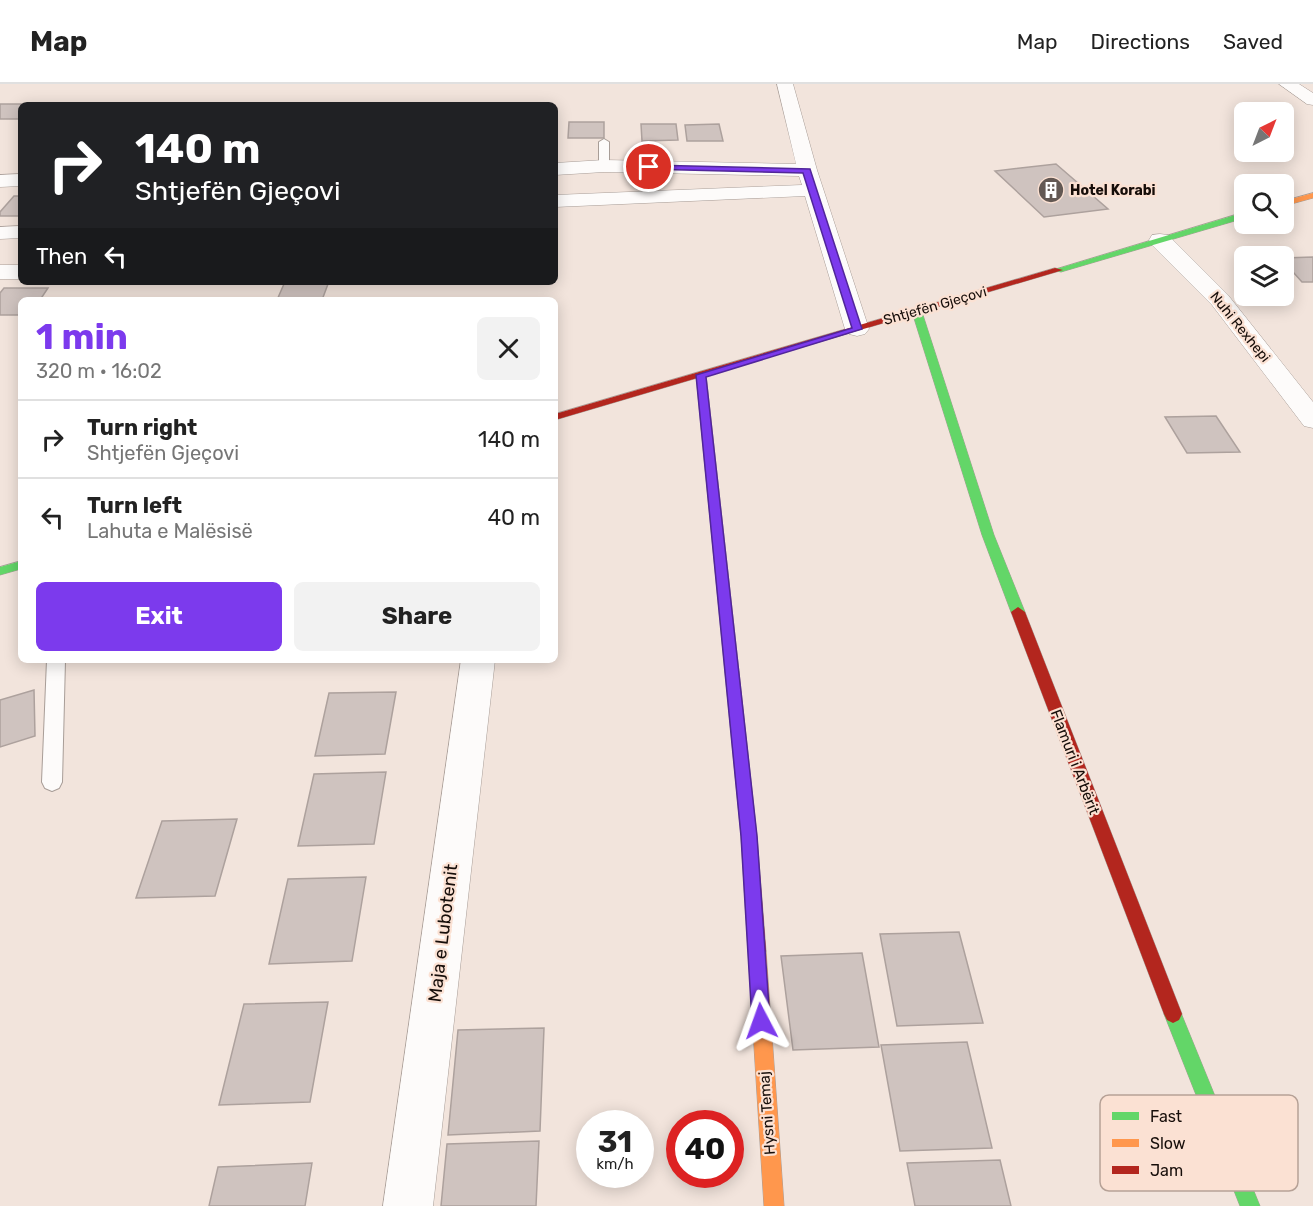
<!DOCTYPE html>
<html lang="en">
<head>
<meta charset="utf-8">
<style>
	:root { --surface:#fff; --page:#f2f2f2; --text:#222; --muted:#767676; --line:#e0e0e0; --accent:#7c3aed }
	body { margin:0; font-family:Rubik,sans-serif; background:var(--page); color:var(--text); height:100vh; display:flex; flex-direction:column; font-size:22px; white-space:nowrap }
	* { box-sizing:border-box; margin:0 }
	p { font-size:20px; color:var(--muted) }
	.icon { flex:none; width:33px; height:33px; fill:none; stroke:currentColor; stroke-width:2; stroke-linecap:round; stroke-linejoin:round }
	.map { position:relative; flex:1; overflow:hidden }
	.panel { position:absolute; left:18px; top:213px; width:540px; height:366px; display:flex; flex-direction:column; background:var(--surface); border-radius:9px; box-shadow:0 3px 15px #0003 }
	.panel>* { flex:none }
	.top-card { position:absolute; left:18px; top:18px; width:540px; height:183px; border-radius:9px; box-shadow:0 3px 15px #0003; background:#202124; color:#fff; overflow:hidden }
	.needle { width:39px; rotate:42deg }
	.buttons { position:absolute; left:1234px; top:18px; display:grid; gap:12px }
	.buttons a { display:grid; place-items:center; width:60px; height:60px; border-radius:9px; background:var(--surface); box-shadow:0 3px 15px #0003; font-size:30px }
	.speed { position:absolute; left:576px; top:1026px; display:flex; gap:12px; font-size:30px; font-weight:700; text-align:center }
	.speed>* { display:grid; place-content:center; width:78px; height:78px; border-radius:50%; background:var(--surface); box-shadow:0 3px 15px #0003; line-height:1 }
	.speed small { font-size:15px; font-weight:400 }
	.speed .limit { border:9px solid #d22; background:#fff; color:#111 }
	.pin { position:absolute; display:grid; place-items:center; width:51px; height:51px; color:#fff; margin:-26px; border:3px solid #fff; border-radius:50%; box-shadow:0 2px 6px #0007 }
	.me { position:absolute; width:66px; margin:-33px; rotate:356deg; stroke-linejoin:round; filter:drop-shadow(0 0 4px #0008) }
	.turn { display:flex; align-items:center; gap:21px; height:126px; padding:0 18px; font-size:27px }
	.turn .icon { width:78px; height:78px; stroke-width:2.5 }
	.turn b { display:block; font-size:42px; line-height:51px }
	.then { display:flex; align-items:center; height:57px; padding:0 18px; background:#0003; gap:12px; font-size:22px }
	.round { display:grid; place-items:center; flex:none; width:63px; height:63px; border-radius:9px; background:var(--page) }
	.head { display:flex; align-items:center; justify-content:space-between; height:102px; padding:0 18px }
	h1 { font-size:36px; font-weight:700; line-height:45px; color:var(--accent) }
	.button { display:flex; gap:12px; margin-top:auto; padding:12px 18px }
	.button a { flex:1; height:69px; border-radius:9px; background:var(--accent); color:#fff; font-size:24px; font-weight:700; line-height:69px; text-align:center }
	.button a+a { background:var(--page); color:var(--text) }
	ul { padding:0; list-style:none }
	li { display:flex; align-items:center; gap:18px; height:78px; padding:0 18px; border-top:2px solid var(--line) }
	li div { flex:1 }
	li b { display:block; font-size:22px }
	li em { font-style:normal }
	header { display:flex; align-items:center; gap:36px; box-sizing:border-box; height:84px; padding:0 30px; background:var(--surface); border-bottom:2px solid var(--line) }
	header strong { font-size:28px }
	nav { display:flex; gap:33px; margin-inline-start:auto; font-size:21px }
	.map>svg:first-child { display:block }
	.building { fill:#cfc3bf; stroke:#ada19d; stroke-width:1.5 }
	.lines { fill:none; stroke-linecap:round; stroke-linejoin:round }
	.lane-casing { stroke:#a89d97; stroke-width:2 }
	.street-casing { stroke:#a89d97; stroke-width:1 }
	.fast-casing { stroke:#a89d97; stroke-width:1 }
	.slow-casing { stroke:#a89d97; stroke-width:1 }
	.jam-casing { stroke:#a89d97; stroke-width:1 }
	.lane { fill:#fdfbfa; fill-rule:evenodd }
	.street { fill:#fdfbfa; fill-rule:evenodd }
	.fast { fill:#63d668; fill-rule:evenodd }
	.slow { fill:#ff974d; fill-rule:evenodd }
	.jam { fill:#b3261e; fill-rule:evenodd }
	.route { fill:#7c3aed; stroke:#51269a; stroke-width:1.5 }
	.labels { text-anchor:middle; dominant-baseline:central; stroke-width:4.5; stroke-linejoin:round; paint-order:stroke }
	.far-poi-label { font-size:14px; font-weight:bold; fill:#160d09; stroke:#fbe1d3; text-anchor:start }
	.far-street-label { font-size:14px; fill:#160d09; stroke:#fbe1d3 }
	.street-label { font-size:15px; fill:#160d09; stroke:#fbe1d3 }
	.near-street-label { font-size:18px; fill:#160d09; stroke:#fbe1d3 }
	.key { fill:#fbe1d3; stroke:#b6a196; stroke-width:1.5 }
	.key-label { font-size:16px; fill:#160d09 }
</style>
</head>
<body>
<header>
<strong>Map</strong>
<nav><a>Map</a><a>Directions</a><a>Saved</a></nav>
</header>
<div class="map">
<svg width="1313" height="1122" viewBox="0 0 1313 1122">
	<rect width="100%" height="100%" fill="#f2e4dc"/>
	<path class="building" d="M 0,20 L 35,20 L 21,21 L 20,35 L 0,35 Z
		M 569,38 L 604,38 L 604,54 L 568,54 Z
		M 641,40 L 676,40 L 678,56 L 642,57 Z
		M 719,40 L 723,57 L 687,57 L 685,41 Z
		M 1056,80 L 1108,125 L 1044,133 L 995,87 Z
		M 14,112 L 21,112 L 21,132 L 0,132 L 0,128 Z
		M 1313,173 L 1313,198 L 1302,198 L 1284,178 L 1284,174 Z
		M 284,200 L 328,200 L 322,216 L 277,216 Z
		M 4,204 L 48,204 L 40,216 L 21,216 L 21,231 L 0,231 L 0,209 Z
		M 1216,332 L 1240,368 L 1187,369 L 1165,333 Z
		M 34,606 L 35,652 L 0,663 L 0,616 Z
		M 396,608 L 385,670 L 315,672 L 329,609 Z
		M 386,688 L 374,760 L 298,762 L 314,690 Z
		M 237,735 L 215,812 L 136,814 L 162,737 Z
		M 366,793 L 352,877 L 269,880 L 288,795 Z
		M 959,848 L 983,939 L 897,942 L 880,850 Z
		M 862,869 L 879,963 L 793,966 L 781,872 Z
		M 328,918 L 310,1018 L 219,1021 L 244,920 Z
		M 544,944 L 540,1047 L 448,1051 L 458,946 Z
		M 967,958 L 992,1064 L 900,1067 L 881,961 Z
		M 539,1057 L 536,1122 L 441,1122 L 447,1060 Z
		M 1000,1076 L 1011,1122 L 915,1122 L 907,1079 Z
		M 312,1079 L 305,1122 L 209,1122 L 218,1083 Z"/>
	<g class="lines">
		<g class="lane-casing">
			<path id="lane" d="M 604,55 L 609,58 L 609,82 L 604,85 L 599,82 L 599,58 Z
				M 47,576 L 65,576 L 62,698 L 59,704 L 52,707 L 45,704 L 42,698 Z"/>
		</g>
		<g class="street-casing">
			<path id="street" d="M 777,0 L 793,0 L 817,86 L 869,245 L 865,250 L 857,252 L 849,250 L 845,245 L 805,112 L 555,123 L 555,111 L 802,101 L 799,92 L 604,88 L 555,91 L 555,79 L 604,76 L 796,80 Z
				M 1279,0 L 1299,0 L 1313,9 L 1313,21 L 1307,20 Z
				M 21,90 L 21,102 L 0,103 L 0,91 Z
				M 21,142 L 21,154 L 0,155 L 0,143 Z
				M 1160,150 L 1168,151 L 1228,211 L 1313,318 L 1313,344 L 1304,342 L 1212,221 L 1152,161 L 1149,156 L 1152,151 Z
				M 0,181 L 21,181 L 21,195 L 0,195 Z
				M 461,576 L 495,576 L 433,1122 L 383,1122 Z"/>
		</g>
		<g class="fast-casing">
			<path id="fast" d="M 1245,128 L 1245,134 L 1061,188 L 1053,186 Z
				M 917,225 L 922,228 L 994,451 L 1025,528 L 1023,531 L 1018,533 L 1011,528 L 982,451 L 912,228 Z
				M 21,477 L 21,485 L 0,491 L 0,483 Z
				M 1173,921 L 1179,924 L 1260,1122 L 1240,1122 L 1164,930 L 1167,924 Z"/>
		</g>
		<g class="slow-casing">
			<path id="slow" d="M 1313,109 L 1313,114 L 1284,122 L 1284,117 Z
				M 701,288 L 706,291 L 739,588 L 737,592 L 727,592 L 725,588 L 696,291 Z
				M 757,859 L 763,861 L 766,867 L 784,1122 L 764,1122 L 748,867 L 751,861 Z"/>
		</g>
		<g class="jam-casing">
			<path id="jam" d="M 1055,184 L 1063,186 L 555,336 L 555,330 Z
				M 1018,523 L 1025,528 L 1182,930 L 1179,936 L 1173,939 L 1167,936 L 1164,930 L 1011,528 Z
				M 732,583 L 737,584 L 739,588 L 757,752 L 766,867 L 763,873 L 757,875 L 751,873 L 748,867 L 741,752 L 725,588 L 727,584 Z"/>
		</g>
		<use href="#lane" class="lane"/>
		<use href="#street" class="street"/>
		<use href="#fast" class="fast"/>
		<use href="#slow" class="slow"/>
		<use href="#jam" class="jam"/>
	</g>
	<path class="route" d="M 649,81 L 810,85 L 862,245 L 706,293 L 757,752 L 770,937 L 768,943 L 761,946 L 755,943 L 752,937 L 741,752 L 696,291 L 852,244 L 803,89 L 646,85 L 646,81 Z"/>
	<defs>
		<g id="building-disc" transform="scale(1.35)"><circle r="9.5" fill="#635853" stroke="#fbe1d3"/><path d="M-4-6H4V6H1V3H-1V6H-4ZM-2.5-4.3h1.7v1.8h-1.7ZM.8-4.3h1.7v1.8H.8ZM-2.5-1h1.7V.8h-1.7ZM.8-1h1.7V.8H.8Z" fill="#fff"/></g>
	</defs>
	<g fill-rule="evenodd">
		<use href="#building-disc" x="1051" y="106"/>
	</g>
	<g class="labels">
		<g class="far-poi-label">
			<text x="1070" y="106">Hotel Korabi</text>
		</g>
		<g class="far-street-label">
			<text transform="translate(935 222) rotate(-16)">Shtjefën Gjeçovi</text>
			<text transform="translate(1240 243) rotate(51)">Nuhi Rexhepi</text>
		</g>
		<g class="street-label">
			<text transform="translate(1075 678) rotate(69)">Flamuri i Arbërit</text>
			<text transform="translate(767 1029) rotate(-94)">Hysni Temaj</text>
		</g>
		<g class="near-street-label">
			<text transform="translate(443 849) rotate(-83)">Maja e Lubotenit</text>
		</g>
	</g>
	<rect x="1100" y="1011" width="198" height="96" rx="9" class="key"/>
	<rect x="1112" y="1028" width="27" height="8" fill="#63d668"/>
	<rect x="1112" y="1055" width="27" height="8" fill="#ff974d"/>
	<rect x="1112" y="1082" width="27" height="8" fill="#b3261e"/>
	<g class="key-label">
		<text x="1150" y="1038">Fast</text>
		<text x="1150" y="1065">Slow</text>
		<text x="1150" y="1092">Jam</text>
	</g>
</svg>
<div class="buttons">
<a><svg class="needle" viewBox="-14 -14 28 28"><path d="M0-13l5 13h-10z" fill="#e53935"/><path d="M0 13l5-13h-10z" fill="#767676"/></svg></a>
<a><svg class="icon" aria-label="search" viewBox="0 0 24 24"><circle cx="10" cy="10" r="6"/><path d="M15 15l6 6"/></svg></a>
<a><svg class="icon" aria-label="layers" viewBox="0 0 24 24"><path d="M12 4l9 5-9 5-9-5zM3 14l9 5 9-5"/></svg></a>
</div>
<div class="speed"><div>31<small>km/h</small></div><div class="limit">40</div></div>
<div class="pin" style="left:649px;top:83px;background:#d93025"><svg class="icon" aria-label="arrive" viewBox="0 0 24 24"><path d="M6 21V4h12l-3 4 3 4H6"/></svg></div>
<svg class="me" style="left:761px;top:937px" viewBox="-20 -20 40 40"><path d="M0-17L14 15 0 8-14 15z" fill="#7c3aed" stroke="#fff" stroke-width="4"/></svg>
<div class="top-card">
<div class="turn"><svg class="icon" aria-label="right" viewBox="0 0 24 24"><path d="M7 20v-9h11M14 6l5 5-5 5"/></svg><div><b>140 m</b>Shtjefën Gjeçovi</div></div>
<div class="then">Then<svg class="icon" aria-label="left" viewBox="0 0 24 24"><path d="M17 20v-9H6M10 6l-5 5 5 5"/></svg></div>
</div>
<section class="panel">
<div class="head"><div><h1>1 min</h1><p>320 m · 16:02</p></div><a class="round"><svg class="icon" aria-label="close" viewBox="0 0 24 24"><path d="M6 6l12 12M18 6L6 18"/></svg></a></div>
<ul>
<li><svg class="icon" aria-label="right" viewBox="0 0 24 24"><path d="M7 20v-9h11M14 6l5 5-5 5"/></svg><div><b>Turn right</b><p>Shtjefën Gjeçovi</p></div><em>140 m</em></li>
<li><svg class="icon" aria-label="left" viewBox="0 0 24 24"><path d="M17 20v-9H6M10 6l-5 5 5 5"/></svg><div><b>Turn left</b><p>Lahuta e Malësisë</p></div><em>40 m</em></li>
</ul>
<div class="button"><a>Exit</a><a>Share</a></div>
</section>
</div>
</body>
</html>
